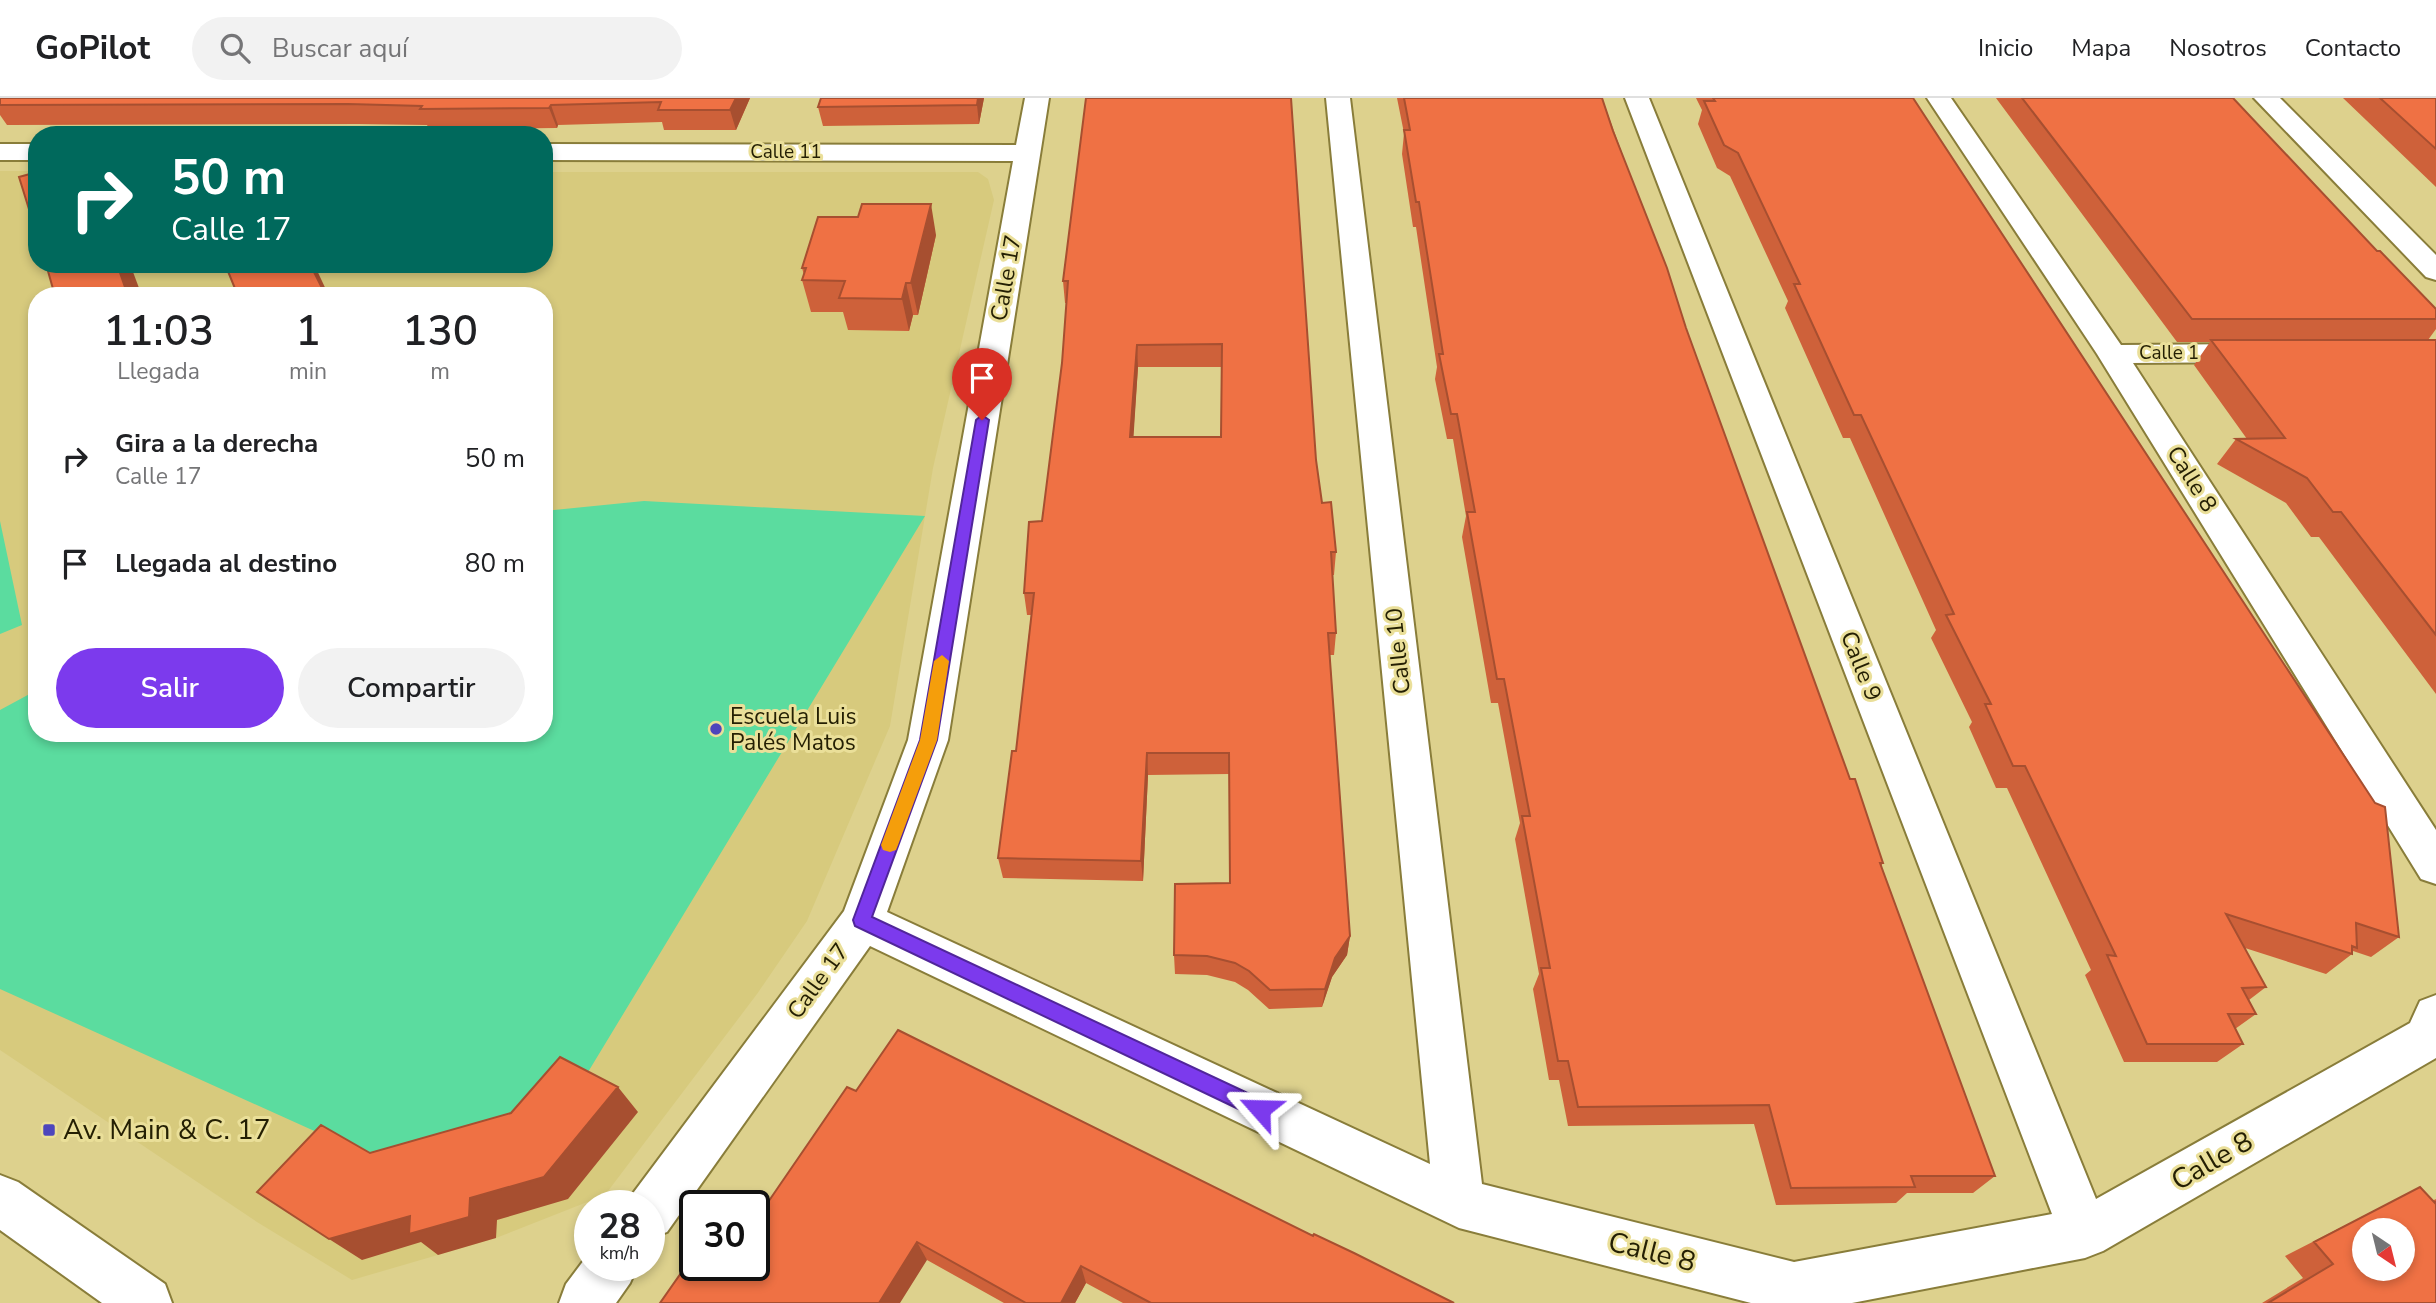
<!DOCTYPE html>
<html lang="es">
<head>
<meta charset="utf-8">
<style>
	:root { --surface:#fff; --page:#f2f2f2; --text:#202124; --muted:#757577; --line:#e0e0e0; --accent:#7c3aed }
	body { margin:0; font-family:"Nunito Sans",sans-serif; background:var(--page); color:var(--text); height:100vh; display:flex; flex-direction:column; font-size:26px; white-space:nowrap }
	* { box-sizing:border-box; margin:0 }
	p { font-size:23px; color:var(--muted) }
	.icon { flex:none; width:38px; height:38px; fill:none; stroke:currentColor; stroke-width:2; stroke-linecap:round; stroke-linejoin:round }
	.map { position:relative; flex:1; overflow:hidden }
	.sheet { position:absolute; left:28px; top:189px; width:525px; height:455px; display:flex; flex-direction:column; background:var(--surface); border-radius:28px; box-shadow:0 4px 10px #0003 }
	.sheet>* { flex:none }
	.banner { position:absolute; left:28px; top:28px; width:525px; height:147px; border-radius:28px; box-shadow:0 4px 10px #0003; background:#00695c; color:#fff; overflow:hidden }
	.needle { width:46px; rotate:145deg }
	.buttons { position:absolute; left:2352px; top:1120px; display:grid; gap:14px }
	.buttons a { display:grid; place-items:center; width:63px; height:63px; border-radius:50%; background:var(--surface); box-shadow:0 4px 10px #0003; font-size:35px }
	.speed { position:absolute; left:574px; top:1092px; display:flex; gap:14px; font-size:35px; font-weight:700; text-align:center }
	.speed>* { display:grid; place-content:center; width:91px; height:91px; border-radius:50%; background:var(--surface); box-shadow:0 4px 10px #0003; line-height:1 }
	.speed small { font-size:18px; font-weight:400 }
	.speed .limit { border:4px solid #111; border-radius:10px; background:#fff; color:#111 }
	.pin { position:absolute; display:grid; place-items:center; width:60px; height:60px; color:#fff; margin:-72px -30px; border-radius:50% 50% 50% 0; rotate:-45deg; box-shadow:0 0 7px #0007 }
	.pin .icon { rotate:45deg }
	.me { position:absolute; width:77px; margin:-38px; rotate:295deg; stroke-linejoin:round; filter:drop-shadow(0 0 5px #0008) }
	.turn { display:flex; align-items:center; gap:24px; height:147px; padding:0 28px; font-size:32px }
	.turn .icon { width:91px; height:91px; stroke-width:2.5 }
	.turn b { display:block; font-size:49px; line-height:60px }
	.eta { display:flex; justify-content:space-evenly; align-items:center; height:119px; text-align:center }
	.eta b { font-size:42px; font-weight:600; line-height:49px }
	.primary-button { display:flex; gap:14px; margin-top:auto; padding:14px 28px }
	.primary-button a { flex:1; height:80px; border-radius:42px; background:var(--accent); color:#fff; font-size:28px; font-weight:600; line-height:80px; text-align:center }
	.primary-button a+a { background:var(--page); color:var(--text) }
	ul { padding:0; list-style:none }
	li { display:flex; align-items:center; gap:21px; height:105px; padding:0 28px }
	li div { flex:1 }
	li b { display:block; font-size:26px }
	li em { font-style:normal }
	header { display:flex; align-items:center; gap:42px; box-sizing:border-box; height:98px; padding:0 35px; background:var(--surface); border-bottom:2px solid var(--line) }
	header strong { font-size:33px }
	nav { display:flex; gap:38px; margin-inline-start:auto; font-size:24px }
	.search { width:490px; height:63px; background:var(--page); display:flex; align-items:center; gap:18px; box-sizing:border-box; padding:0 24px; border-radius:38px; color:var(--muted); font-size:26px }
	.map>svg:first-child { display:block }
	.built { fill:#d7ca7d; fill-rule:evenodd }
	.green { fill:#5bdc9f }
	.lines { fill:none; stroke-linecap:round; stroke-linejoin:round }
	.minor-casing { stroke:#897d3a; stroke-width:4 }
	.minor { fill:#fff; fill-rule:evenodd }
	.wall { fill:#ce613a; fill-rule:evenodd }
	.shaded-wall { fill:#a74f30 }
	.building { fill:#ef7144; stroke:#a74f30; stroke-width:2; fill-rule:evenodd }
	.route { fill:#7c3aed; stroke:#51269a; stroke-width:2 }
	.slow { fill:#f59e0b }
	.poi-dot { fill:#4d46bc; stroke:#eadf99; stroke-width:2.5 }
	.labels { text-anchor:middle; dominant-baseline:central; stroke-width:6; stroke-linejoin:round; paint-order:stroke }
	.far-street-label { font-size:19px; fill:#241f03; stroke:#eadf99 }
	.street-label { font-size:23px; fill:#241f03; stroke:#eadf99 }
	.poi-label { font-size:23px; fill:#241f03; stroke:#eadf99; text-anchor:start }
	.near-poi-label { font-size:28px; fill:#241f03; stroke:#eadf99; text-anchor:start }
	.near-street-label { font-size:28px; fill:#241f03; stroke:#eadf99 }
</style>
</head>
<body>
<header>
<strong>GoPilot</strong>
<div class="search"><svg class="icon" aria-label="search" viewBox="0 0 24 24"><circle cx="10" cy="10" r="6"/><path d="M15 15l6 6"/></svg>Buscar aquí</div>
<nav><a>Inicio</a><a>Mapa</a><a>Nosotros</a><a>Contacto</a></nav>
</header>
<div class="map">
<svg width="2436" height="1205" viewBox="0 0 2436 1205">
	<rect width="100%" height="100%" fill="#ddd18d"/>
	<path class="built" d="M 0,73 L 37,73 L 37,166 L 544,166 L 544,74 L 978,74 L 988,81 L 994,102 L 933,370 L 890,628 L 807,823 L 757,896 L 605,1097 L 496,1140 L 352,1182 L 257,1124 L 0,952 ZM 37,198 L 544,198 L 544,635 L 37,635 Z"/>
	<path class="green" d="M 644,403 L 925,418 L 582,984 L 400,1077 L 352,1050 L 0,891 L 0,612 L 37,592 L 37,635 L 544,635 L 544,413 Z
		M 0,423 L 22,527 L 0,536 Z"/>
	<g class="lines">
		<g class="minor-casing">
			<path id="minor" d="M 1025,0 L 1049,0 L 948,642 L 887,814 L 1430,1066 L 1326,0 L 1350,0 L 1482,1086 L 1794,1164 L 2052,1116 L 1625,0 L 1649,0 L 2096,1101 L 2410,925 L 2420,903 L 2436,897 L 2436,960 L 2103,1153 L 2085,1160 L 1852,1205 L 1751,1205 L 1459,1130 L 870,848 L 667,1134 L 649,1141 L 649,1108 L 627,1108 L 631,1098 L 844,813 L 908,642 L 1013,63 L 544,62 L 544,46 L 1016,47 Z
				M 1927,0 L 1951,0 L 2121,247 L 2255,246 L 2266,248 L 2270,255 L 2266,262 L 2255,264 L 2133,265 L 2436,732 L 2436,786 L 2421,781 L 2097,256 Z
				M 2254,0 L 2280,0 L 2436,157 L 2436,182 L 2426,179 Z
				M 0,46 L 37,46 L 37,62 L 0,62 Z
				M 0,1077 L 18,1084 L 165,1186 L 172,1205 L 102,1205 L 0,1132 Z
				M 590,1154 L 590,1167 L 638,1167 L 630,1185 L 616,1205 L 559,1205 L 566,1186 Z"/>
		</g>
		<use href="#minor" class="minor"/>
	</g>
	<path class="wall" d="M 0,0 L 750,0 L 736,32 L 664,32 L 662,24 L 558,27 L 557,30 L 429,31 L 427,27 L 358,26 L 7,27 L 0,17 Z
		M 821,0 L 984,0 L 979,26 L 823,28 L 818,9 Z
		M 1086,0 L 1316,362 L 1322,405 L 1336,454 L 1334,477 L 1332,477 L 1336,535 L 1334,557 L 1330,557 L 1350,838 L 1347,857 L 1332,879 L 1322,909 L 1269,911 L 1248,892 L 1235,884 L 1207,877 L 1175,876 L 1174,857 L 1229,785 L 1229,676 L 1148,677 L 1143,783 L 1003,780 L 998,760 L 1016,653 L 1031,517 L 1027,517 L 1024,495 L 1042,423 L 1062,265 L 1067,205 L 1065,205 L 1063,183 ZM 1138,269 L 1222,269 L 1221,339 L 1133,339 Z
		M 1397,0 L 1602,0 L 1850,681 L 1883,765 L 1881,768 L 1995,1078 L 1973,1095 L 1907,1095 L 1896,1105 L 1776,1107 L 1754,1026 L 1568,1028 L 1559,982 L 1549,982 L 1533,891 L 1539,876 L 1515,741 L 1520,725 L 1498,605 L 1491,605 L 1462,439 L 1466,418 L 1453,341 L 1447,341 L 1435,281 L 1437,269 L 1416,129 L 1413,129 L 1402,56 L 1404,35 Z
		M 1696,0 L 1913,0 L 2399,839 L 2371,859 L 2353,853 L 2352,856 L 2326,876 L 2245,850 L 2266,889 L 2249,902 L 2256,916 L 2235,931 L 2243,946 L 2217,964 L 2124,964 L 2085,877 L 2091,872 L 2007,690 L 1996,690 L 1969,629 L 1972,624 L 1931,540 L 1936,532 L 1850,340 L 1843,340 L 1785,210 L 1788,203 L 1730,78 L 1717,70 L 1698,26 L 1702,12 Z
		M 1996,0 L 2233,0 L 2377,153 L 2436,211 L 2436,231 L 2428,242 L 2436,242 L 2436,596 L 2319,439 L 2311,439 L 2286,405 L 2217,366 L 2236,341 L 2247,341 L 2194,267 L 2210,244 L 2177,244 Z
		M 2343,0 L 2436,0 L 2436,89 Z
		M 936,137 L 918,217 L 913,217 L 909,233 L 848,232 L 843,214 L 811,214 L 802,182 L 804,177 L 802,170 Z
		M 856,993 L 1313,1138 L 1454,1205 L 1123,1205 L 1086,1185 L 1075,1205 L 1004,1205 L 927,1162 L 764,1110 Z
		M 2420,1089 L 2432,1103 L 2436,1101 L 2436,1205 L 2262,1205 L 2303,1180 L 2285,1158 Z"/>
	<path class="shaded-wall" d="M 736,0 L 750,0 L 736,32 L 730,12 Z
		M 978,0 L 984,0 L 979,26 L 977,7 Z
		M 551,7 L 558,27 L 557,30 L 549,10 Z
		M 931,106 L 936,137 L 918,217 L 911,185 Z
		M 117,166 L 130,166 L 142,198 L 128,198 Z
		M 310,166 L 314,166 L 329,198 L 326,198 Z
		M 906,185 L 913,217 L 909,233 L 902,201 Z
		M 1137,247 L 1138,269 L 1132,362 L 1130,339 Z
		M 1147,655 L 1148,677 L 1143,783 L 1141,763 Z
		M 1350,838 L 1347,857 L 1332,879 L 1322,909 L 1325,891 L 1335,860 Z
		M 618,989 L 638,1014 L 568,1101 L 497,1122 L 496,1140 L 438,1157 L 421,1144 L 362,1162 L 329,1141 Z
		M 917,1144 L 927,1162 L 900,1205 L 879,1205 Z
		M 1081,1168 L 1086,1185 L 1075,1205 L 1061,1205 Z"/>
	<path class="building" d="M 0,0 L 736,0 L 730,12 L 658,12 L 661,4 L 551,7 L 549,10 L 420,11 L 422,8 L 348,6 L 0,7 Z
		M 821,0 L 978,0 L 977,7 L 818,9 Z
		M 1086,0 L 1291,0 L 1316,362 L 1322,405 L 1331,404 L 1336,454 L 1331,454 L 1336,535 L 1328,535 L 1350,838 L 1335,860 L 1325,891 L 1270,892 L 1249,873 L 1235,865 L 1207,858 L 1174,857 L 1175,786 L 1230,785 L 1229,655 L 1147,655 L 1141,763 L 998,760 L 1012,653 L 1016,653 L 1034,495 L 1024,495 L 1029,424 L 1042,423 L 1062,265 L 1068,183 L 1063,183 ZM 1222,246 L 1221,339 L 1130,339 L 1137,247 Z
		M 1404,0 L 1602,0 L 1613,33 L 1667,170 L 1686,230 L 1850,681 L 1855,681 L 1883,765 L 1880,765 L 1995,1078 L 1911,1078 L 1915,1089 L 1791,1090 L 1769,1007 L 1578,1009 L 1568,963 L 1558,963 L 1541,870 L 1550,870 L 1522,718 L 1530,718 L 1504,581 L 1497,581 L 1467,414 L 1475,414 L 1457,316 L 1451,316 L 1439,256 L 1443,256 L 1419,104 L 1416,104 L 1404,32 L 1410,32 Z
		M 1713,0 L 1913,0 L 2375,705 L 2385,709 L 2399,839 L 2356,825 L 2357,850 L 2352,848 L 2352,856 L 2226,816 L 2266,889 L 2242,890 L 2256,916 L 2228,916 L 2243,946 L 2147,946 L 2107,857 L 2116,858 L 2025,668 L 2013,668 L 1985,606 L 1991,606 L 1946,517 L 1954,516 L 1861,317 L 1854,317 L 1794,186 L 1800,186 L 1738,55 L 1724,47 L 1704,3 L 1715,3 Z
		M 2022,0 L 2233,0 L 2377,153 L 2380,153 L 2436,211 L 2436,221 L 2192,221 Z
		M 2380,0 L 2436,0 L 2436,51 Z
		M 37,74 L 37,137 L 19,79 Z
		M 862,106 L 931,106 L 911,185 L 906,185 L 902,201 L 839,200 L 845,183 L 802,182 L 806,170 L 802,170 L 818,119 L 858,119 Z
		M 46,166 L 117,166 L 128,198 L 55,198 Z
		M 225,166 L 310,166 L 326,198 L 238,198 Z
		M 2211,242 L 2436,242 L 2436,537 L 2341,414 L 2333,414 L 2307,380 L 2236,341 L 2285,340 Z
		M 898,932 L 1313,1138 L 1314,1136 L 1354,1155 L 1454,1205 L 1151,1205 L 1081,1168 L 1061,1205 L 1026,1205 L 917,1144 L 879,1205 L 660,1205 L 695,1155 L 695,1167 L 754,1167 L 754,1108 L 728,1108 L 737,1094 L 764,1110 L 847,989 L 856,993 Z
		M 560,959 L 618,989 L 544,1079 L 470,1100 L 469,1119 L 409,1136 L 410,1118 L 329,1141 L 257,1094 L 321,1027 L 370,1055 L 511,1015 Z
		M 2420,1089 L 2435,1105 L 2436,1104 L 2436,1205 L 2268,1205 L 2333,1166 L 2314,1144 ZM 2364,1132 L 2403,1132 L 2403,1171 L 2364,1171 Z"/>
	<path class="route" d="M 982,317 L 989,322 L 937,642 L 872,819 L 1267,1004 L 1270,1011 L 1267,1018 L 1260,1020 L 1253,1018 L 855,828 L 853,822 L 920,642 L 976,322 Z"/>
	<path class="slow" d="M 942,557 L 949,563 L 937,642 L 898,747 L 896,752 L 890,754 L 883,752 L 881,747 L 920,642 L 934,563 Z"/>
	<g class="poi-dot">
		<circle cx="716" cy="631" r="7"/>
		<rect x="42" y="1025" width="14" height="14" rx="3.5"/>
	</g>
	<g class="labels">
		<g class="far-street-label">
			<text x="786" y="54">Calle 11</text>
			<text x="2169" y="255">Calle 1</text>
		</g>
		<g class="street-label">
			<text transform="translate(1006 180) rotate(-80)">Calle 17</text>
			<text transform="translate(2192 381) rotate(58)">Calle 8</text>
			<text transform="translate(1398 553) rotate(-96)">Calle 10</text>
			<text transform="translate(1861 568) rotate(68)">Calle 9</text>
			<text transform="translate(818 883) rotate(-54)">Calle 17</text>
		</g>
		<g class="poi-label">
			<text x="730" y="618">Escuela Luis<tspan x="730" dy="26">Palés Matos</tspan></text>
		</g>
		<g class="near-poi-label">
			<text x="63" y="1032">Av. Main &amp; C. 17</text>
		</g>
		<g class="near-street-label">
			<text transform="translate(2212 1063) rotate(-30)">Calle 8</text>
			<text transform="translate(1652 1154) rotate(14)">Calle 8</text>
		</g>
	</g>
</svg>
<div class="buttons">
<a><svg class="needle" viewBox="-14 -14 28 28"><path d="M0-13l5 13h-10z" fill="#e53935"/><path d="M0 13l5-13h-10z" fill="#757577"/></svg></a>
</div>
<div class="speed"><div>28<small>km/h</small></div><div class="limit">30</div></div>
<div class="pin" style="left:982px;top:322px;background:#d93025"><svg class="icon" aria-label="arrive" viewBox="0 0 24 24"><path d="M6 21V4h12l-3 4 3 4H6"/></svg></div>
<svg class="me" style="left:1260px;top:1011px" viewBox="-20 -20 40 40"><path d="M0-17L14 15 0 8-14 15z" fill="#7c3aed" stroke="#fff" stroke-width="4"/></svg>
<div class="banner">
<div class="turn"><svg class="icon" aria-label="right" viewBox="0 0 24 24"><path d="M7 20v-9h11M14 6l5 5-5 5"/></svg><div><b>50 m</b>Calle 17</div></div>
</div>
<section class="sheet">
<div class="eta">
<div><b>11:03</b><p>Llegada</p></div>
<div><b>1</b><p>min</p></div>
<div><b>130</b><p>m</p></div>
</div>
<ul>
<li><svg class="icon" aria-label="right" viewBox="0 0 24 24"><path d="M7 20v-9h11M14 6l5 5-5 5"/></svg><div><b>Gira a la derecha</b><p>Calle 17</p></div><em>50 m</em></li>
<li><svg class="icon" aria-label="arrive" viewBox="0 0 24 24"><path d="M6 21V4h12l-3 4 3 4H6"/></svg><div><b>Llegada al destino</b></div><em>80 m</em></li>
</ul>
<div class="primary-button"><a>Salir</a><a>Compartir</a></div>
</section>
</div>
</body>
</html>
